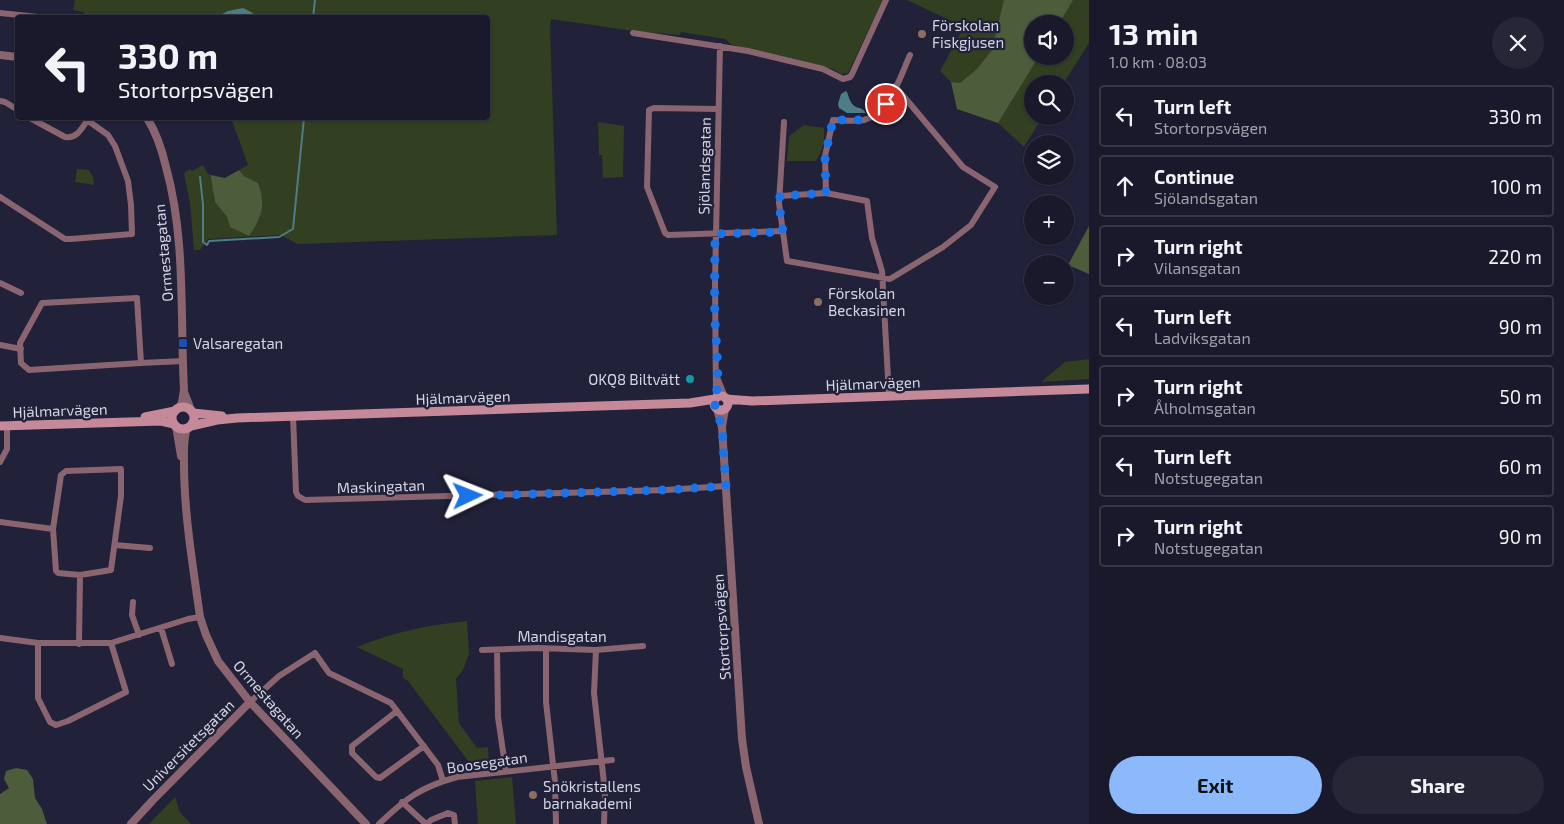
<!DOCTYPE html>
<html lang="en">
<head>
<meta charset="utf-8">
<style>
	:root { --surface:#19192b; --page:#262637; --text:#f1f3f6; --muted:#9fa0a9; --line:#373847; --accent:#8bb9fc }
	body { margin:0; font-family:"Exo 2",sans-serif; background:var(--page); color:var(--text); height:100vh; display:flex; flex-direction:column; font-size:19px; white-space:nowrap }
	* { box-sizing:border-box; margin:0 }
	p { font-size:16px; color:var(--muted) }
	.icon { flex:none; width:28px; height:28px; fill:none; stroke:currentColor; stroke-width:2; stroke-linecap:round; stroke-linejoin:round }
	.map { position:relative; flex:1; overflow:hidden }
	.details { display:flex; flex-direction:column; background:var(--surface); width:475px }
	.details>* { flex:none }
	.guide { position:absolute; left:15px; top:15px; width:475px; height:105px; border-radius:5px; box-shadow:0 1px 4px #0004,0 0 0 1px var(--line); background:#19192b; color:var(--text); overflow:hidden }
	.controls { position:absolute; left:1024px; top:15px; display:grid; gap:10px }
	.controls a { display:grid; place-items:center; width:50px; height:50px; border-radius:50%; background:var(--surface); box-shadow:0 1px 4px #0004,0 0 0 1px var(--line); font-size:25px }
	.pin { position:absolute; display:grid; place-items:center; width:42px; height:42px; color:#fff; margin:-21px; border:2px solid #fff; border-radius:50%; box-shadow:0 1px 5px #0007 }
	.me { position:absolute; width:55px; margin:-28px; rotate:88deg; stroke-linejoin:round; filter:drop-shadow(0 0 4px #0008) }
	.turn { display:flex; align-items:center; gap:18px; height:105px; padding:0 20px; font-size:22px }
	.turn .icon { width:65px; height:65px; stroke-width:2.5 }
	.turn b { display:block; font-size:35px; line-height:42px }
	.round { display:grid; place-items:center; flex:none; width:52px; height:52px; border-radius:26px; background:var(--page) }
	.summary { display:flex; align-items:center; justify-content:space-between; height:85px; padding:0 20px }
	h1 { font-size:30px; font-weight:700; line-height:38px }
	.cta { display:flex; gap:10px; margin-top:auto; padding:10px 20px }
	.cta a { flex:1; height:58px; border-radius:30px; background:var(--accent); color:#111; font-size:20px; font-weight:700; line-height:58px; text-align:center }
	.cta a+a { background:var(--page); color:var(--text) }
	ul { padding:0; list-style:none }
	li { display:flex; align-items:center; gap:15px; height:62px; margin:0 10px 8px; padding:0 10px; border:2px solid var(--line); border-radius:5px }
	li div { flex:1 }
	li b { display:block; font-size:19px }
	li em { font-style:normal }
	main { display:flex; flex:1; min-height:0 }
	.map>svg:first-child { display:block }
	.green { fill:#323f21; fill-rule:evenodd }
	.forest { fill:#4d5c3b }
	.water { fill:#4d7d85 }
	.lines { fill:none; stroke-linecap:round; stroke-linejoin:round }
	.stream { stroke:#4d7d85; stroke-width:2 }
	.minor { stroke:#8a646f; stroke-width:6 }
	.tertiary { stroke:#8a646f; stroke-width:8 }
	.secondary { stroke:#c58999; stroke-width:9 }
	.route { stroke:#1a73e8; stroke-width:9; stroke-dasharray:0 16.2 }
	.education-dot { fill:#8d6e63; stroke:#212139; stroke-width:2 }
	.transit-dot { fill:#1a4fb4; stroke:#212139; stroke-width:2 }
	.culture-dot { fill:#0f9aa8; stroke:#212139; stroke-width:2 }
	.labels { text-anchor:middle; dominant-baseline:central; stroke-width:4.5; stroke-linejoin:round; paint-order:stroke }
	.poi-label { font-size:15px; fill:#d3d5e5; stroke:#212139; text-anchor:start }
	.street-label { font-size:15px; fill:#d3d5e5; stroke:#212139 }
</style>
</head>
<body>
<main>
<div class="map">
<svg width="1089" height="824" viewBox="0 0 1089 824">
	<rect width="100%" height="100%" fill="#212139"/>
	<path class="green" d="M 73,0 L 883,0 L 848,73 L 841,74 L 833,69 L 732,45 L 725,39 L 681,32 L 680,35 L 634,31 L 551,19 L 550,27 L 557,235 L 298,244 L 280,235 L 208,239 L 200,250 L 194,250 L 190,203 L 184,173 L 190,169 L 192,171 L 203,165 L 208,174 L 211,175 L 215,202 L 227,217 L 230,227 L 249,236 L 260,218 L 258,183 L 244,176 L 239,170 L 248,165 L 231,118 L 488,118 L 488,18 L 83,18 L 84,12 L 73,10 L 75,1 Z
		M 907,0 L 1089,0 L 1089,43 L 1063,84 L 1032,84 L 1032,116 L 1043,116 L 1024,147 L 998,123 L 957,109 L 951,82 L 940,71 L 964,27 ZM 1032,24 L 1065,24 L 1065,56 L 1032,56 Z
		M 598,122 L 624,126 L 623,177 L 603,178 L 602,155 L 599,155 Z
		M 804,125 L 824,128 C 825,140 823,151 816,161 L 787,161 L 789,136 Z
		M 77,169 L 89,170 L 93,177 L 94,185 L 75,182 Z
		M 1089,359 L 1089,379 L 1041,382 L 1065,362 Z
		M 467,621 L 469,654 L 463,670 L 456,679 L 459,723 L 477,748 L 488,747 L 489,764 L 472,766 L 408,681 L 403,678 L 403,669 L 357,647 C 394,632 427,625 467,621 Z
		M 512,777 L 516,824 L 478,824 L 475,781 Z
		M 175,797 L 180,812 L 191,824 L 149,824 Z"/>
	<path class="forest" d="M 1004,0 L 1073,0 L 1059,24 L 1032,24 L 1032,56 L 1039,56 L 998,123 L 957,109 L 951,82 L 960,83 L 977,69 L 992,50 Z
		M 239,170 L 244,176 L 258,183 C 266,205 262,218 249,236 L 230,227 L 227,217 L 215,202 L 211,178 L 211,175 L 225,178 Z
		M 1089,226 L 1089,274 L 1068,265 Z
		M 16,768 L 27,770 L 33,779 L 35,798 L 42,809 L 47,824 L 0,824 L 0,794 L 9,788 L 4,779 L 6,771 Z"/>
	<path class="water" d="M 243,8 L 251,12 L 258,17 L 222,17 L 222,14 L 228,11 Z
		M 846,91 L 847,92 C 849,97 850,104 856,107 C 861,109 863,108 866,113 L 847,113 L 839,108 L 838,104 L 841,94 Z"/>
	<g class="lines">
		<path class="stream" d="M 313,18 L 315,0
			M 200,177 L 203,205 L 203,242 L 207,245 L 209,241 L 279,237 L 293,229 L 304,118"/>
		<path class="minor" d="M 0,13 L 48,18
			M 633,33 L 748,51 L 823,69 L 843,79 L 850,77 L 852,74 L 886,0
			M 0,101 L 5,102 L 18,110
			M 718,109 L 654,108 L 649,110 L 647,187 L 665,233 L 668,235 L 783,231
			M 30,118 L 65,137 C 78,139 82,127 89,118
			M 784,122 L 779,203 L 787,261 L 890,279 L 943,247 L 971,225 L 995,187 L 963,167 L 895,86
			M 826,193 L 825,156 L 833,120 C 843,120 854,122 864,120 C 890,113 900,77 910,55
			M 780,196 L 826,193 L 867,201 L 872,238 L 882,271 L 889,396
			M 0,197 L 65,239 L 71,239 L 132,234 L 131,205 L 128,181 L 115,146 L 108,135 L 87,120
			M 0,283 L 21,293
			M 0,345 L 21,349
			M 141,363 L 29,370 L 21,363 L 20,343 L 42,303 L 137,298 L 141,363 L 183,361
			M 717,377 L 725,397
			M 716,398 L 715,282 L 720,46
			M 293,416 L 296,492 L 298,496 L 305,500 L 666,490 L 726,486
			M 0,462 L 7,449 L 7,425
			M 121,469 L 121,496 L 111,570 L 80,575 L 58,573 L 56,571 L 53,529 L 61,475 L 66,471 Z
			M 0,522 L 53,529
			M 115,545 L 150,548
			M 133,602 L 132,615 L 139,635
			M 161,628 L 172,664
			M 0,638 L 38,643 L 111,643 L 188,619 L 200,617
			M 38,643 L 38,698 L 50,722 L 56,725 L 68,721 L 126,692 L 111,643
			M 79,644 L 80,575
			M 546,649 L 546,702 L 555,782 L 556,824
			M 482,650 L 538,648 L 596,650 L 643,646
			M 497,650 L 498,717 L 506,772
			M 596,650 L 594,693 L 605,792 L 604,824
			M 250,702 L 279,676 L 315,653 L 329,673 L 391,703 L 438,765 L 443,781
			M 397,711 L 352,746 L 352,753 L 376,777 L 380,778 L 424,746
			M 402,802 L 426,824
			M 379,824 C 406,798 421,787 457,777 L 612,760
			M 427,824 L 431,820 L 448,813 L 454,815 L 455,824"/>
		<path class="tertiary" d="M 0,55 L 18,57
			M 147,118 C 156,132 162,150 166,167 C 186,239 180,316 184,390 L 182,402 L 179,408
			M 184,392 L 191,410
			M 717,409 L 722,427
			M 725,409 L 722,427 L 742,739 L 746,767 L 759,824
			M 176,426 L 181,456
			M 187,428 C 183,440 184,452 184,463 C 184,514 193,566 200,617 L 206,635 L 218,661 L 250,702 L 366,824
			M 131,824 L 153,800 L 250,702"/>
		<path class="secondary" d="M714 403a7 7 0 1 1 14 0a7 7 0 1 1-14 0Z
			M 726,399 L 752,401 L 1089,389
			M172 418a11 11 0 1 1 22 0a11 11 0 1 1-22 0Z
			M 193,413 L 222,416
			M 145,417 L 175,411
			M 0,426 L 161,421 L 174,424
			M 191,426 L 217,420 L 237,418 L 690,403 L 715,399"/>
	</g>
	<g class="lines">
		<path class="route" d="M 468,496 L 666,490 L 726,486 L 722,427 L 714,402 C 721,386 716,342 715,322 C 714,293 715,263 715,234 L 783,232 L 779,204 L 780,196 L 826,193 L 825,156 L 833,120 C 856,119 871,125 886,104"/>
	</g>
	<g class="education-dot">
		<circle cx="922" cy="34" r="5"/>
		<circle cx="818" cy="302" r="5"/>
		<circle cx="533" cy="795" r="5"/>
	</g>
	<rect class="transit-dot" x="178" y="338" width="10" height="10" rx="2.5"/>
	<circle class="culture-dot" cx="690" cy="379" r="5"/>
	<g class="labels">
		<g class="poi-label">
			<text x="932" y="25">Förskolan<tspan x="932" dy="17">Fiskgjusen</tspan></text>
			<text x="828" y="293">Förskolan<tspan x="828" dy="17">Beckasinen</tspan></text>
			<text x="193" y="343">Valsaregatan</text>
			<text x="680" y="379" text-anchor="end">OKQ8 Biltvätt</text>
			<text x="543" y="786">Snökristallens<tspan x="543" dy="17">barnakademi</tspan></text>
		</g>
		<g class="street-label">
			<text transform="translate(704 166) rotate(-89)">Sjölandsgatan</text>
			<text transform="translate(163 253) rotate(-95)">Ormestagatan</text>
			<text transform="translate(873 383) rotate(-2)">Hjälmarvägen</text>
			<text transform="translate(463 397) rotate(-2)">Hjälmarvägen</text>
			<text transform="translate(60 410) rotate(-2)">Hjälmarvägen</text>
			<text transform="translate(381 486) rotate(-2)">Maskingatan</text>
			<text transform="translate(721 627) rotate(-94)">Stortorpsvägen</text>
			<text x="562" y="636">Mandisgatan</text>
			<text transform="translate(269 699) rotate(49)">Ormestagatan</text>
			<text transform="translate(188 745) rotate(-45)">Universitetsgatan</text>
			<text transform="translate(487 762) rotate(-8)">Boosegatan</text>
		</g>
	</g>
</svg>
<div class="controls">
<a><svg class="icon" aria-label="sound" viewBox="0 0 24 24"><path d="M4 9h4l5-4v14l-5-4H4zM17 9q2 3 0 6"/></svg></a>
<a><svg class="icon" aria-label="search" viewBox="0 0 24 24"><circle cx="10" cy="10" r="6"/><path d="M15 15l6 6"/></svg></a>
<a><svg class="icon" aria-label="layers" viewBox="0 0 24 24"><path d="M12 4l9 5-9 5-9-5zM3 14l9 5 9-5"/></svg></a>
<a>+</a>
<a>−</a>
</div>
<div class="pin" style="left:886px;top:104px;background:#d93025"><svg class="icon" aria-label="arrive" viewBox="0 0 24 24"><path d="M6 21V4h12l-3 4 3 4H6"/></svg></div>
<svg class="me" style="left:468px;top:496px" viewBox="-20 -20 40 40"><path d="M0-17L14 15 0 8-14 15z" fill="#1a73e8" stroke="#fff" stroke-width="4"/></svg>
<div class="guide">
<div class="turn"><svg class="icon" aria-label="left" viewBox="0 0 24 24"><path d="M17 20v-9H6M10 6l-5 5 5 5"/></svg><div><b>330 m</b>Stortorpsvägen</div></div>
</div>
</div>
<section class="details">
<div class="summary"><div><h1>13 min</h1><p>1.0 km · 08:03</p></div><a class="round"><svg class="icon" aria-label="close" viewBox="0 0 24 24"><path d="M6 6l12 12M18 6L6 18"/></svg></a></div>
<ul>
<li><svg class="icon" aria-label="left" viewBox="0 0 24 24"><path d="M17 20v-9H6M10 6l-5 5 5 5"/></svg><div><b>Turn left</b><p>Stortorpsvägen</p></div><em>330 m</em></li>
<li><svg class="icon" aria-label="ahead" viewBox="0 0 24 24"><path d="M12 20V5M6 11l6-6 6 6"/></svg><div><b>Continue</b><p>Sjölandsgatan</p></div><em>100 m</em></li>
<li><svg class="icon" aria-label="right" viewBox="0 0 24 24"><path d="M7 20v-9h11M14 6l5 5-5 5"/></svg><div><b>Turn right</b><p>Vilansgatan</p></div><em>220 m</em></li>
<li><svg class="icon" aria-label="left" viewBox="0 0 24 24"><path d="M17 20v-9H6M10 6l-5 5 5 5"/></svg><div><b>Turn left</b><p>Ladviksgatan</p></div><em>90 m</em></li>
<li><svg class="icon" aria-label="right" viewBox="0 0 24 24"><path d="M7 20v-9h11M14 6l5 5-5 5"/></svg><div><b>Turn right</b><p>Ålholmsgatan</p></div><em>50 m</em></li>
<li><svg class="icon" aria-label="left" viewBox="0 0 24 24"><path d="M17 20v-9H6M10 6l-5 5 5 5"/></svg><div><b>Turn left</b><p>Notstugegatan</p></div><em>60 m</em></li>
<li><svg class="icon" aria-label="right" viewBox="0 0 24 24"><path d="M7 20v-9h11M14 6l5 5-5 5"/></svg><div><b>Turn right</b><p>Notstugegatan</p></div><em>90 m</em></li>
</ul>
<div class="cta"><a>Exit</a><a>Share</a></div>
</section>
</main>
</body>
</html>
